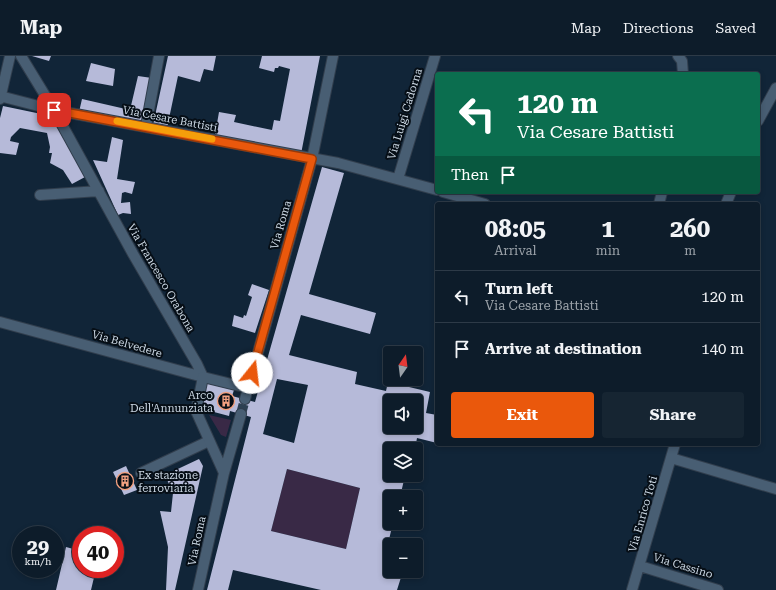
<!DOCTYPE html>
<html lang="en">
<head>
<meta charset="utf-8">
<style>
	:root { --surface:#0d1c2a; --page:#162532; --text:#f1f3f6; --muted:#9aa1a8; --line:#2d3a47; --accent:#ea580c }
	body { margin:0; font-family:"Roboto Serif",serif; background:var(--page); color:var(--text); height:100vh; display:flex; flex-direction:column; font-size:15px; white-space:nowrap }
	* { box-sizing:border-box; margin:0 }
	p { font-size:13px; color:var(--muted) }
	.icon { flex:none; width:22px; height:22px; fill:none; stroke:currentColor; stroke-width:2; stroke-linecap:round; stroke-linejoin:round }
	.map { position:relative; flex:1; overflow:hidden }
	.drawer { position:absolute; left:435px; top:146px; width:325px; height:244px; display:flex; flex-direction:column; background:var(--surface); border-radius:4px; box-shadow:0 2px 6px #0003,0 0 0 1px var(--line) }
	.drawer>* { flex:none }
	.hud { position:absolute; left:435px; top:16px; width:325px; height:122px; border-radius:4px; box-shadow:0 2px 6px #0003,0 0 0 1px var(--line); background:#0b6e4f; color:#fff; overflow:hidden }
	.needle { width:26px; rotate:14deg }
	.controls { position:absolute; left:383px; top:290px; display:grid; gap:8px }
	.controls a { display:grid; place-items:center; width:40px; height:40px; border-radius:4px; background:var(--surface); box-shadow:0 2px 6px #0003,0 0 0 1px var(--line); font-size:20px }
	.speed { position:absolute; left:12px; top:470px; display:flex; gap:8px; font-size:20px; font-weight:700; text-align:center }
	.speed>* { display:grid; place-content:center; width:52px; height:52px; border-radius:50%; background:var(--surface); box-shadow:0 2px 6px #0003,0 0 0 1px var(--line); line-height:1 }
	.speed small { font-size:10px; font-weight:400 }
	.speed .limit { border:6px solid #d22; background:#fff; color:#111 }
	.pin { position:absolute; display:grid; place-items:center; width:34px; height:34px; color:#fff; margin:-17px; border-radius:8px; box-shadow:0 2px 6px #0006 }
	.me { position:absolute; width:44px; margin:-22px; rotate:16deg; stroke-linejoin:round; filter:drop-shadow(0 0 3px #0008) }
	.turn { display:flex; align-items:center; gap:14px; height:84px; padding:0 16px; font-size:18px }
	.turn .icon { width:52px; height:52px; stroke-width:2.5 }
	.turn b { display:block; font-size:28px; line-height:34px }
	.then { display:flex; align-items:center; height:38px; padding:0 16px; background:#0003; gap:8px; font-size:15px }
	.eta { display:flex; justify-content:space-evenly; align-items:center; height:68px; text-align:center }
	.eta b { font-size:24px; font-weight:700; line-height:28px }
	.cta { display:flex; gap:8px; margin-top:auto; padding:8px 16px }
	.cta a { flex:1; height:46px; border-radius:4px; background:var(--accent); color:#fff; font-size:16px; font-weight:700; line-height:46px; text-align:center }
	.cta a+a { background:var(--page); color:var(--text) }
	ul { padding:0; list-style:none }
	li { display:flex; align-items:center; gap:12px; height:52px; padding:0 16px; border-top:1px solid var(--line) }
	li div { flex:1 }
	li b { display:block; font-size:15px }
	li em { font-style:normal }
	header { display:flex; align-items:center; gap:24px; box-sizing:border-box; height:56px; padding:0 20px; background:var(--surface); border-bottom:1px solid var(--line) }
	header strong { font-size:19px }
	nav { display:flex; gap:22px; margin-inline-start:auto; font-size:14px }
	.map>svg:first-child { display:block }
	.green { fill:#392946 }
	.building { fill:#b6bad9; fill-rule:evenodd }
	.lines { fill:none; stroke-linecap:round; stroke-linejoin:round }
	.tertiary-tunnel { stroke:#2d4052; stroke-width:10; stroke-dasharray:10 5; stroke-linecap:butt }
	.minor-casing { stroke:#313e4d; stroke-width:12 }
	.tertiary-casing { stroke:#313e4d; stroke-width:12 }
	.minor { stroke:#485e73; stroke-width:10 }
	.tertiary { stroke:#485e73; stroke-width:10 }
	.route-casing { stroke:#983908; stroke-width:10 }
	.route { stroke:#ea580c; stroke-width:7 }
	.slow { stroke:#f59e0b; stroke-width:7 }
	.labels { text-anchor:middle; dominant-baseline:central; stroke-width:4; stroke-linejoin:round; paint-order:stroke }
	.street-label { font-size:11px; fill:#cbd7e3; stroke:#060e16 }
	.poi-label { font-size:11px; fill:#cbd7e3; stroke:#060e16; text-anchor:end }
</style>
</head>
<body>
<header>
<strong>Map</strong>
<nav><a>Map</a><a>Directions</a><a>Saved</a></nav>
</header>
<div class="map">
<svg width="776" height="534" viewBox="0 0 776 534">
	<rect width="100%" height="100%" fill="#112538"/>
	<path class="green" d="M 209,359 L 231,364 L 226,381 L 221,379 Z
		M 287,413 L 360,432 L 346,493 L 271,475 Z"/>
	<path class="building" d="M 32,0 L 51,0 L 49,5 Z
		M 168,0 L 216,0 L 213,15 L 204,13 L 200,26 L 178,20 L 167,72 L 153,69 Z
		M 262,0 L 320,0 L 301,98 L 215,79 L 219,56 L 236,59 L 234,66 L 272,74 L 274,64 L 280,65 L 290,13 L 279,10 L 278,12 L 275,12 L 274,16 L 259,12 Z
		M 91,7 L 115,13 L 113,30 L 86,25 Z
		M 138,20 L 152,22 L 143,68 L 79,56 L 82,43 L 130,54 Z
		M 3,50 L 51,60 L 85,121 L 72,128 L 63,114 L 50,107 L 52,97 L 49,97 L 50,91 L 47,77 L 20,72 L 11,81 L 10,85 L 19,87 L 16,99 L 0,97 L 0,62 Z
		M 112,81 L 123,84 L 117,123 L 135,126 L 132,138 L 125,136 L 122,137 L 121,147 L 130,146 L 131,158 L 123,157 L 118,159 L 93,104 L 107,106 Z
		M 322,111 L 344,117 L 309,238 L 376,257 L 370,278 L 301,259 L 289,299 L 357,316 L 355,328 L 386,335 L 388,326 L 430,336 L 426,357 L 437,359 L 437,387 L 417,382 L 415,393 L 390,393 L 386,419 L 404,424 L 400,441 L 390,441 L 390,467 L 393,467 L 384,504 L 390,505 L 390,515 L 403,515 L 397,534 L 321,534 L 233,514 L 228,534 L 207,534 L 251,361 L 230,355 L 229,360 L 199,352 L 206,327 L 234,334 L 232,340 L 255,346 ZM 277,323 L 308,329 L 294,387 L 263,378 ZM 390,345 L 416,345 L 416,371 L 390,371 ZM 287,413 L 360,432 L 346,493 L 271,475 Z
		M 252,228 L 269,234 L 255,277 L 232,270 L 234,259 L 243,262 L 244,259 L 246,260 L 252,241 L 248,239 Z
		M 199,403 L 203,410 L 175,534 L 166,534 L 168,491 L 160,455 L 171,456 L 173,437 L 165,419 Z
		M 126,410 L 137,434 L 124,439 L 113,416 Z
		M 66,491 L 81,495 L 81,513 L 96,513 L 91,534 L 56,534 Z"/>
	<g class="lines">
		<path class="tertiary-tunnel" d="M 241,358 L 245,343"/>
		<g class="minor-casing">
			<path id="minor" d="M 21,0 L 54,54 L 133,198 L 197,308 L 203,321
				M 678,0 L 682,5 L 683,18
				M 0,40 L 54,54 L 338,107 L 437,134
				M 0,43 L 10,0
				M 758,65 L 776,32
				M 146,70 L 159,0
				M 398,123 L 435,0
				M 443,136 L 485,148
				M 40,139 L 99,135
				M 659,148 L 662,136
				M 726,148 L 731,136
				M 0,266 L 203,321
				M 671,402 L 776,433
				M 141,417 L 209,385
				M 640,510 L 718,534
				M 632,534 L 675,388"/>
		</g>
		<g class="tertiary-casing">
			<path id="tertiary" d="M 245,343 L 312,103 L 333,0
				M 224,417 L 196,355 L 203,321 L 248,332
				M 198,534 L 224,417 L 241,358"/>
		</g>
		<use href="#minor" class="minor"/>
		<use href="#tertiary" class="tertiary"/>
	</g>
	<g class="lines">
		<g class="route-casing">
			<path id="route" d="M 54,54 L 312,103 L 252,317"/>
		</g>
		<use href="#route" class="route"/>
		<path class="slow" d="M 117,65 L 212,83"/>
	</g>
	<defs>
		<g id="building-ring" transform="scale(0.9)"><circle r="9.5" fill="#060e16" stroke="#f2a080" stroke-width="1.5"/><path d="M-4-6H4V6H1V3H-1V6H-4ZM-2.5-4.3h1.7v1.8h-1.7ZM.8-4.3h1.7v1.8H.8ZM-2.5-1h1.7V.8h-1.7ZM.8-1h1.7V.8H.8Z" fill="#f2a080"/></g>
	</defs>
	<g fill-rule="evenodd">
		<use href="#building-ring" x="226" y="345"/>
		<use href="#building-ring" x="125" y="425"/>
	</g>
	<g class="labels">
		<g class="street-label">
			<text transform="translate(405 58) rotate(-73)">Via Luigi Cadorna</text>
			<text transform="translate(170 63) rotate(11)">Via Cesare Battisti</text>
			<text transform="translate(281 169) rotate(-74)">Via Roma</text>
			<text transform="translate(161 222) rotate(60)">Via Francesco Orabona</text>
			<text transform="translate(127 288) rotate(16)">Via Belvedere</text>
			<text transform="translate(643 458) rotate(-74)">Via Enrico Toti</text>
			<text transform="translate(197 485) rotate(-78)">Via Roma</text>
			<text transform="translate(683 510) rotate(17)">Via Cassino</text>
		</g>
		<g class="poi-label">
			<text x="213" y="339">Arco<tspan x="213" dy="13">Dell'Annunziata</tspan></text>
			<text x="138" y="419" text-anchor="start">Ex stazione<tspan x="138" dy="13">ferroviaria</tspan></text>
		</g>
	</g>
</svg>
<div class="controls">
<a><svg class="needle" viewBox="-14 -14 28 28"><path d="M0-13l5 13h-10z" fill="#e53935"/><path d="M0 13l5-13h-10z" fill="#9aa1a8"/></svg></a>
<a><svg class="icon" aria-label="sound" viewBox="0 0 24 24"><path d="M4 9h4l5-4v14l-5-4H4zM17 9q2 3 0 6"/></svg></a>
<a><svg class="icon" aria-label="layers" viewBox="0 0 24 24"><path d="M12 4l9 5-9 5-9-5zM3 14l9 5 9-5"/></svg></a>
<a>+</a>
<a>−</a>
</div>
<div class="speed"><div>29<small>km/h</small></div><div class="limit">40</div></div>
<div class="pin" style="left:54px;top:54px;background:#d93025"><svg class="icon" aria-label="arrive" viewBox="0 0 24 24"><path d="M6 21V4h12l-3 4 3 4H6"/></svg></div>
<svg class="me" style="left:252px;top:317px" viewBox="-20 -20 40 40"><circle r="19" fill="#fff"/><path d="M0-13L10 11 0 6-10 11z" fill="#ea580c"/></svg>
<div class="hud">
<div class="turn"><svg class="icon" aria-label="left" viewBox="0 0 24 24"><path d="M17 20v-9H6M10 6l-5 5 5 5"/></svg><div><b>120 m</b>Via Cesare Battisti</div></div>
<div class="then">Then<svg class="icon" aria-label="arrive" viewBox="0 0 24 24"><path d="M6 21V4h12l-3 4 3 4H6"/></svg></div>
</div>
<section class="drawer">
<div class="eta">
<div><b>08:05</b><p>Arrival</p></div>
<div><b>1</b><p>min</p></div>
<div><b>260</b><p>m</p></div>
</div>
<ul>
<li><svg class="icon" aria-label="left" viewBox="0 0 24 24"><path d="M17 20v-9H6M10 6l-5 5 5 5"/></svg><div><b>Turn left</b><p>Via Cesare Battisti</p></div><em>120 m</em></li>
<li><svg class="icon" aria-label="arrive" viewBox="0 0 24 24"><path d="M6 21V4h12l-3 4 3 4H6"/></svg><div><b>Arrive at destination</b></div><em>140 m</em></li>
</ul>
<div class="cta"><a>Exit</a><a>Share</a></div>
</section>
</div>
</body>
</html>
